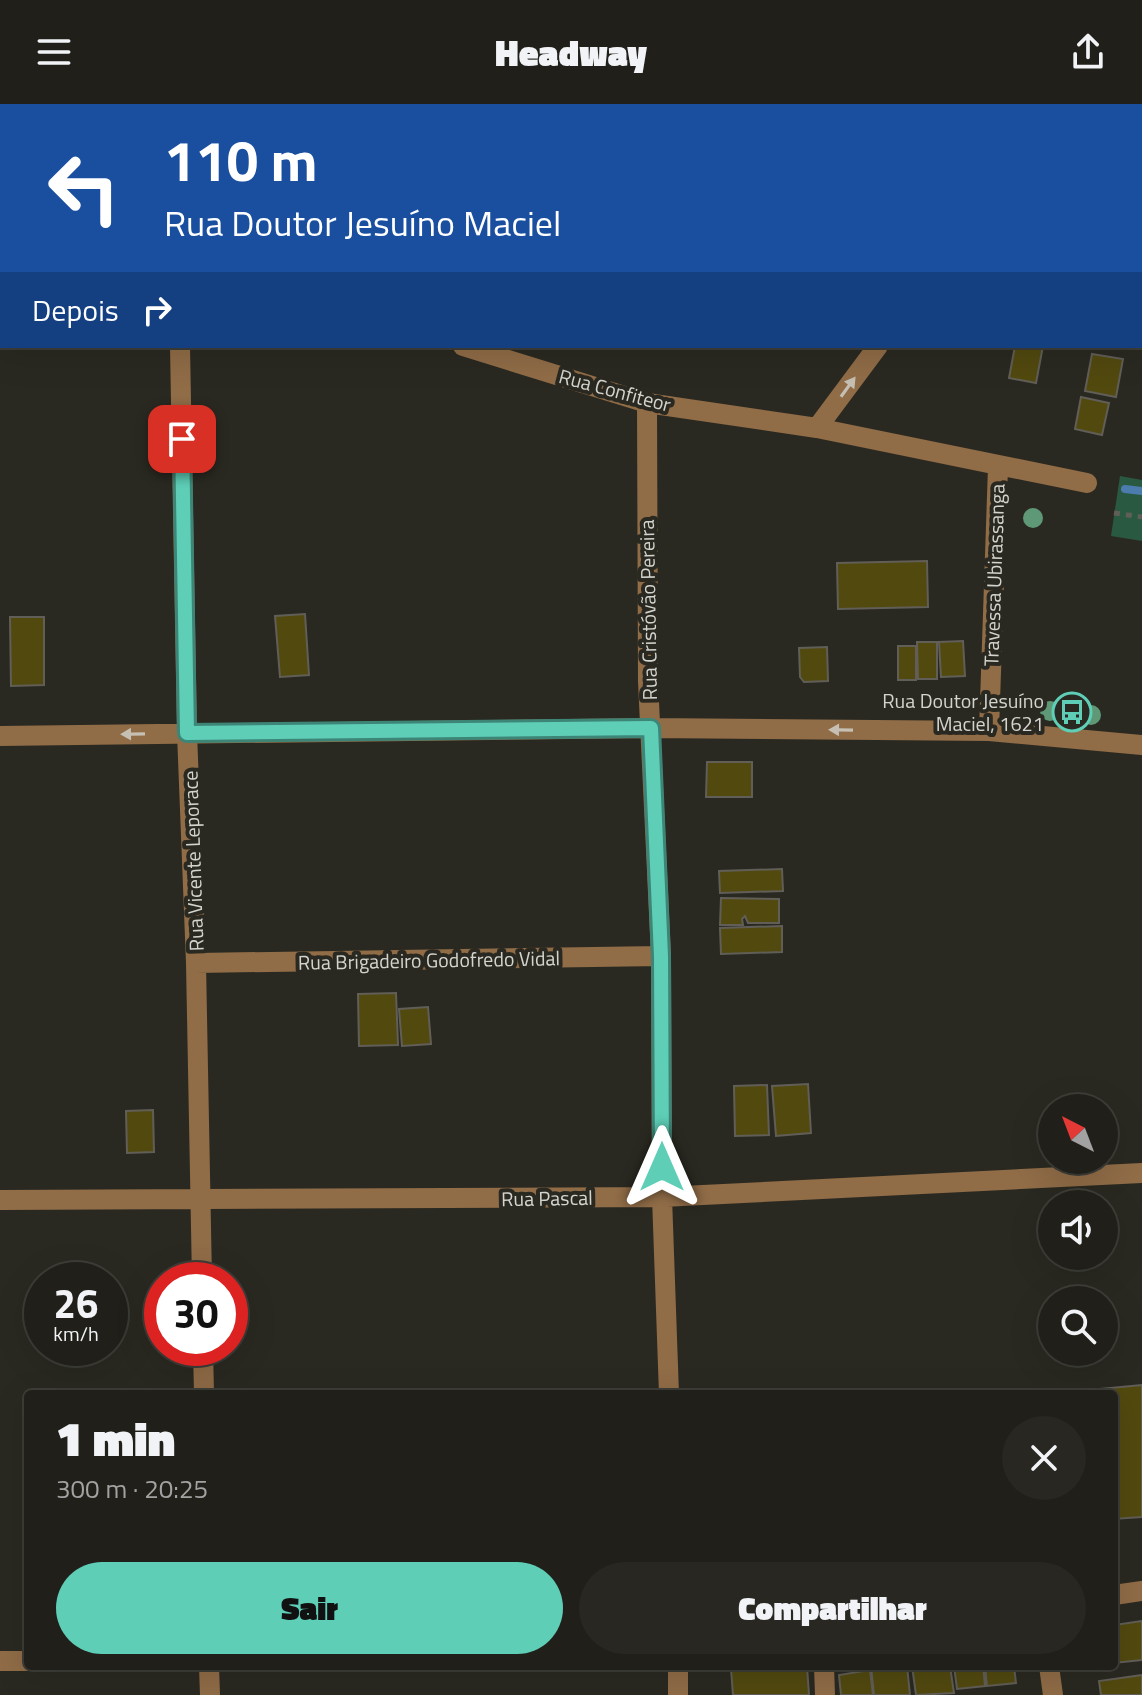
<!DOCTYPE html>
<html lang="pt">
<head>
<meta charset="utf-8">
<style>
	:root { --surface:#201f19; --page:#282722; --text:#f1f3f6; --muted:#a2a2a2; --line:#3d3d38; --accent:#5eceb7 }
	body { margin:0; font-family:"Titillium Web",sans-serif; background:var(--page); color:var(--text); height:100vh; display:flex; flex-direction:column; font-size:30px; white-space:nowrap }
	* { box-sizing:border-box; margin:0 }
	p { font-size:26px; color:var(--muted) }
	.icon { flex:none; width:44px; height:44px; fill:none; stroke:currentColor; stroke-width:2; stroke-linecap:round; stroke-linejoin:round }
	.map { position:relative; flex:1; overflow:hidden }
	.sheet { position:absolute; left:24px; top:1286px; width:1094px; height:280px; display:flex; flex-direction:column; background:var(--surface); border-radius:8px; box-shadow:0 8px 32px #0002,0 0 0 2px var(--line) }
	.sheet>* { flex:none }
	.guide { position:absolute; left:0px; top:0px; width:1142px; height:244px; box-shadow:0 8px 32px #0002,0 0 0 2px var(--line); background:#1a4fa0; color:#fff; overflow:hidden }
	.needle { width:52px; rotate:318deg }
	.buttons { position:absolute; left:1038px; top:990px; display:grid; gap:16px }
	.buttons a { display:grid; place-items:center; width:80px; height:80px; border-radius:50%; background:var(--surface); box-shadow:0 8px 32px #0002,0 0 0 2px var(--line); font-size:40px }
	.speed { position:absolute; left:24px; top:1158px; display:flex; gap:16px; font-size:40px; font-weight:700; text-align:center }
	.speed>* { display:grid; place-content:center; width:104px; height:104px; border-radius:50%; background:var(--surface); box-shadow:0 8px 32px #0002,0 0 0 2px var(--line); line-height:1 }
	.speed small { font-size:20px; font-weight:400 }
	.speed .limit { border:12px solid #d22; background:#fff; color:#111 }
	.pin { position:absolute; display:grid; place-items:center; width:68px; height:68px; color:#fff; margin:-34px; border-radius:16px; box-shadow:0 4px 12px #0006 }
	.me { position:absolute; width:88px; margin:-44px; rotate:0deg; stroke-linejoin:round; filter:drop-shadow(0 0 6px #0008) }
	.turn { display:flex; align-items:center; gap:28px; height:168px; padding:0 32px; font-size:36px }
	.turn .icon { width:104px; height:104px; stroke-width:2.5 }
	.turn b { display:block; font-size:56px; line-height:68px }
	.then { display:flex; align-items:center; height:76px; padding:0 32px; background:#0003; gap:16px; font-size:30px }
	.round { display:grid; place-items:center; flex:none; width:84px; height:84px; border-radius:42px; background:var(--page) }
	.headline { display:flex; align-items:center; justify-content:space-between; height:136px; padding:0 32px }
	h1 { font-size:48px; font-weight:800; line-height:60px }
	.cta { display:flex; gap:16px; margin-top:auto; padding:16px 32px }
	.cta a { flex:1; height:92px; border-radius:48px; background:var(--accent); color:#111; font-size:32px; font-weight:800; line-height:92px; text-align:center }
	.cta a+a { background:var(--page); color:var(--text) }
	header { display:flex; justify-content:space-between; align-items:center; height:104px; padding:0 32px; background:var(--surface); font-size:36px; font-weight:800 }
	.map>svg:first-child { display:block }
	.green { fill:#2a5942 }
	.lines { fill:none; stroke-linecap:round; stroke-linejoin:round }
	.stream { stroke:#4c7cae; stroke-width:8 }
	.building { fill:#52490f; stroke:#605e56; stroke-width:2 }
	.path { stroke:#5f5e57; stroke-width:5; stroke-dasharray:6 6; stroke-linecap:butt }
	.minor { stroke:#906c47; stroke-width:20 }
	.tree { fill:#5e9877 }
	.oneway { fill:#c6bfb3 }
	.route-casing { stroke:#3d8677; stroke-width:20 }
	.route { stroke:#5eceb7; stroke-width:14 }
	.labels { text-anchor:middle; dominant-baseline:central; stroke-width:8; stroke-linejoin:round; paint-order:stroke }
	.street-label { font-size:20px; fill:#d4d4ce; stroke:#2a2921 }
	.poi-label { font-size:20px; fill:#d4d4ce; stroke:#2a2921; text-anchor:end }
</style>
</head>
<body>
<header><svg class="icon" aria-label="menu" viewBox="0 0 24 24"><path d="M4 6h16M4 12h16M4 18h16"/></svg>Headway<svg class="icon" aria-label="share" viewBox="0 0 24 24"><path d="M12 15V3M7 8l5-5 5 5M5 13v7h14v-7"/></svg></header>
<div class="map">
<svg width="1142" height="1591" viewBox="0 0 1142 1591">
	<rect width="100%" height="100%" fill="#2a2921"/>
	<path class="green" d="M 1120,372 L 1142,376 L 1142,437 L 1111,432 Z"/>
	<g class="lines">
		<path class="stream" d="M 1125,385 L 1142,387"/>
	</g>
	<path class="building" d="M 1015,242 L 1043,242 L 1036,279 L 1009,274 Z
		M 1092,250 L 1123,255 L 1116,293 L 1085,287 Z
		M 1081,293 L 1109,299 L 1102,331 L 1075,325 Z
		M 927,457 L 928,503 L 838,505 L 837,459 Z
		M 305,510 L 309,571 L 280,573 L 275,512 Z
		M 10,513 L 44,513 L 44,581 L 11,582 Z
		M 963,537 L 965,572 L 941,573 L 939,538 Z
		M 917,538 L 937,538 L 937,575 L 918,575 Z
		M 898,542 L 916,542 L 916,576 L 898,576 Z
		M 827,543 L 828,577 L 804,578 L 800,573 L 799,544 Z
		M 707,658 L 752,658 L 752,693 L 706,693 Z
		M 782,765 L 783,787 L 720,789 L 719,767 Z
		M 721,794 L 779,795 L 779,819 L 748,819 L 745,812 L 742,815 L 743,821 L 720,821 Z
		M 782,822 L 782,848 L 721,850 L 720,824 Z
		M 396,889 L 398,941 L 359,942 L 358,890 Z
		M 428,903 L 431,940 L 402,942 L 399,905 Z
		M 808,980 L 811,1029 L 776,1032 L 772,982 Z
		M 767,981 L 769,1031 L 735,1032 L 734,982 Z
		M 153,1006 L 154,1048 L 127,1049 L 126,1007 Z
		M 1142,1281 L 1142,1413 L 1114,1415 L 1114,1290 L 1047,1290 Z
		M 1142,1517 L 1142,1556 L 1114,1559 L 1114,1521 Z
		M 769,1562 L 807,1562 L 809,1591 L 733,1591 L 731,1565 Z
		M 871,1562 L 907,1562 L 910,1591 L 874,1591 Z
		M 912,1562 L 950,1562 L 954,1589 L 916,1591 Z
		M 954,1562 L 983,1562 L 985,1582 L 957,1585 Z
		M 985,1562 L 1014,1562 L 1016,1579 L 987,1582 Z
		M 870,1566 L 873,1591 L 841,1591 L 839,1571 Z
		M 1142,1571 L 1142,1591 L 1101,1591 L 1099,1577 Z"/>
	<g class="lines">
		<path class="path" d="M 1114,409 L 1142,413"/>
		<path class="minor" d="M 669,0 L 672,2
			M 829,0 L 830,2
			M 185,2 L 187,0
			M 532,2 L 535,0
			M 955,2 L 957,0
			M 1140,152 L 1142,153
			M 0,164 L 2,164
			M 1140,212 L 1142,213
			M 180,242 L 187,629 L 196,859 L 202,1176
			M 463,242 L 647,299 L 817,324 L 1087,379
			M 647,299 L 648,577 L 661,852 L 662,1093 L 669,1290
			M 817,324 L 878,242
			M 989,627 L 998,363
			M 0,632 L 651,624 L 989,627 L 1142,641
			M 196,859 L 661,852
			M 0,1096 L 662,1093 L 1142,1069
			M 203,1244 L 204,1290
			M 1114,1491 L 1142,1487
			M 0,1557 L 28,1557
			M 209,1562 L 210,1591
			M 678,1562 L 678,1591
			M 824,1562 L 825,1591
			M 1049,1562 L 1053,1591"/>
	</g>
	<g class="tree">
		<circle cx="1033" cy="414" r="10"/>
		<circle cx="1050" cy="607" r="10"/>
		<circle cx="1091" cy="611" r="10"/>
	</g>
	<defs><path id="oneway-solid" d="M-6-.8H1V-3.2L6.5 0L1 3.2V.8H-6Z" transform="scale(2)"/></defs>
	<g class="oneway">
		<use href="#oneway-solid" transform="translate(848 283) rotate(-54)"/>
		<use href="#oneway-solid" transform="translate(841 626) rotate(-179)"/>
		<use href="#oneway-solid" transform="translate(133 630) rotate(179)"/>
	</g>
	<g class="lines">
		<g class="route-casing">
			<path id="route" d="M 182,335 L 187,629 L 651,624 L 661,852 L 662,1063"/>
		</g>
		<use href="#route" class="route"/>
	</g>
	<defs>
		<g id="bus-ring" transform="scale(2)"><circle r="9.5" fill="#2a2921" stroke="#5eceb7" stroke-width="1.5"/><path d="M-5-6H5V4H4V6H2V4H-2V6H-4V4H-5ZM-3.5-4V0h7V-4ZM-3.5 1.2v1.5H-2V1.2ZM2 1.2v1.5H3.5V1.2Z" fill="#5eceb7"/></g>
	</defs>
	<g fill-rule="evenodd">
		<use href="#bus-ring" x="1072" y="608"/>
	</g>
	<g class="labels">
		<g class="street-label">
			<text transform="translate(615 286) rotate(15)">Rua Confiteor</text>
			<text transform="translate(994 471) rotate(-88)">Travessa Ubirassanga</text>
			<text transform="translate(648 506) rotate(-91)">Rua Cristóvão Pereira</text>
			<text transform="translate(193 757) rotate(-92)">Rua Vicente Leporace</text>
			<text transform="translate(429 856) rotate(-1)">Rua Brigadeiro Godofredo Vidal</text>
			<text transform="translate(547 1094) rotate(-1)">Rua Pascal</text>
		</g>
		<g class="poi-label">
			<text x="1044" y="596">Rua Doutor Jesuíno<tspan x="1044" dy="23">Maciel, 1621</tspan></text>
		</g>
	</g>
</svg>
<div class="buttons">
<a><svg class="needle" viewBox="-14 -14 28 28"><path d="M0-13l5 13h-10z" fill="#e53935"/><path d="M0 13l5-13h-10z" fill="#a2a2a2"/></svg></a>
<a><svg class="icon" aria-label="sound" viewBox="0 0 24 24"><path d="M4 9h4l5-4v14l-5-4H4zM17 9q2 3 0 6"/></svg></a>
<a><svg class="icon" aria-label="search" viewBox="0 0 24 24"><circle cx="10" cy="10" r="6"/><path d="M15 15l6 6"/></svg></a>
</div>
<div class="speed"><div>26<small>km/h</small></div><div class="limit">30</div></div>
<div class="pin" style="left:182px;top:335px;background:#d93025"><svg class="icon" aria-label="arrive" viewBox="0 0 24 24"><path d="M6 21V4h12l-3 4 3 4H6"/></svg></div>
<svg class="me" style="left:662px;top:1063px" viewBox="-20 -20 40 40"><path d="M0-17L14 15 0 8-14 15z" fill="#5eceb7" stroke="#fff" stroke-width="4"/></svg>
<div class="guide">
<div class="turn"><svg class="icon" aria-label="left" viewBox="0 0 24 24"><path d="M17 20v-9H6M10 6l-5 5 5 5"/></svg><div><b>110 m</b>Rua Doutor Jesuíno Maciel</div></div>
<div class="then">Depois<svg class="icon" aria-label="right" viewBox="0 0 24 24"><path d="M7 20v-9h11M14 6l5 5-5 5"/></svg></div>
</div>
<section class="sheet">
<div class="headline"><div><h1>1 min</h1><p>300 m · 20:25</p></div><a class="round"><svg class="icon" aria-label="close" viewBox="0 0 24 24"><path d="M6 6l12 12M18 6L6 18"/></svg></a></div>
<div class="cta"><a>Sair</a><a>Compartilhar</a></div>
</section>
</div>
</body>
</html>
